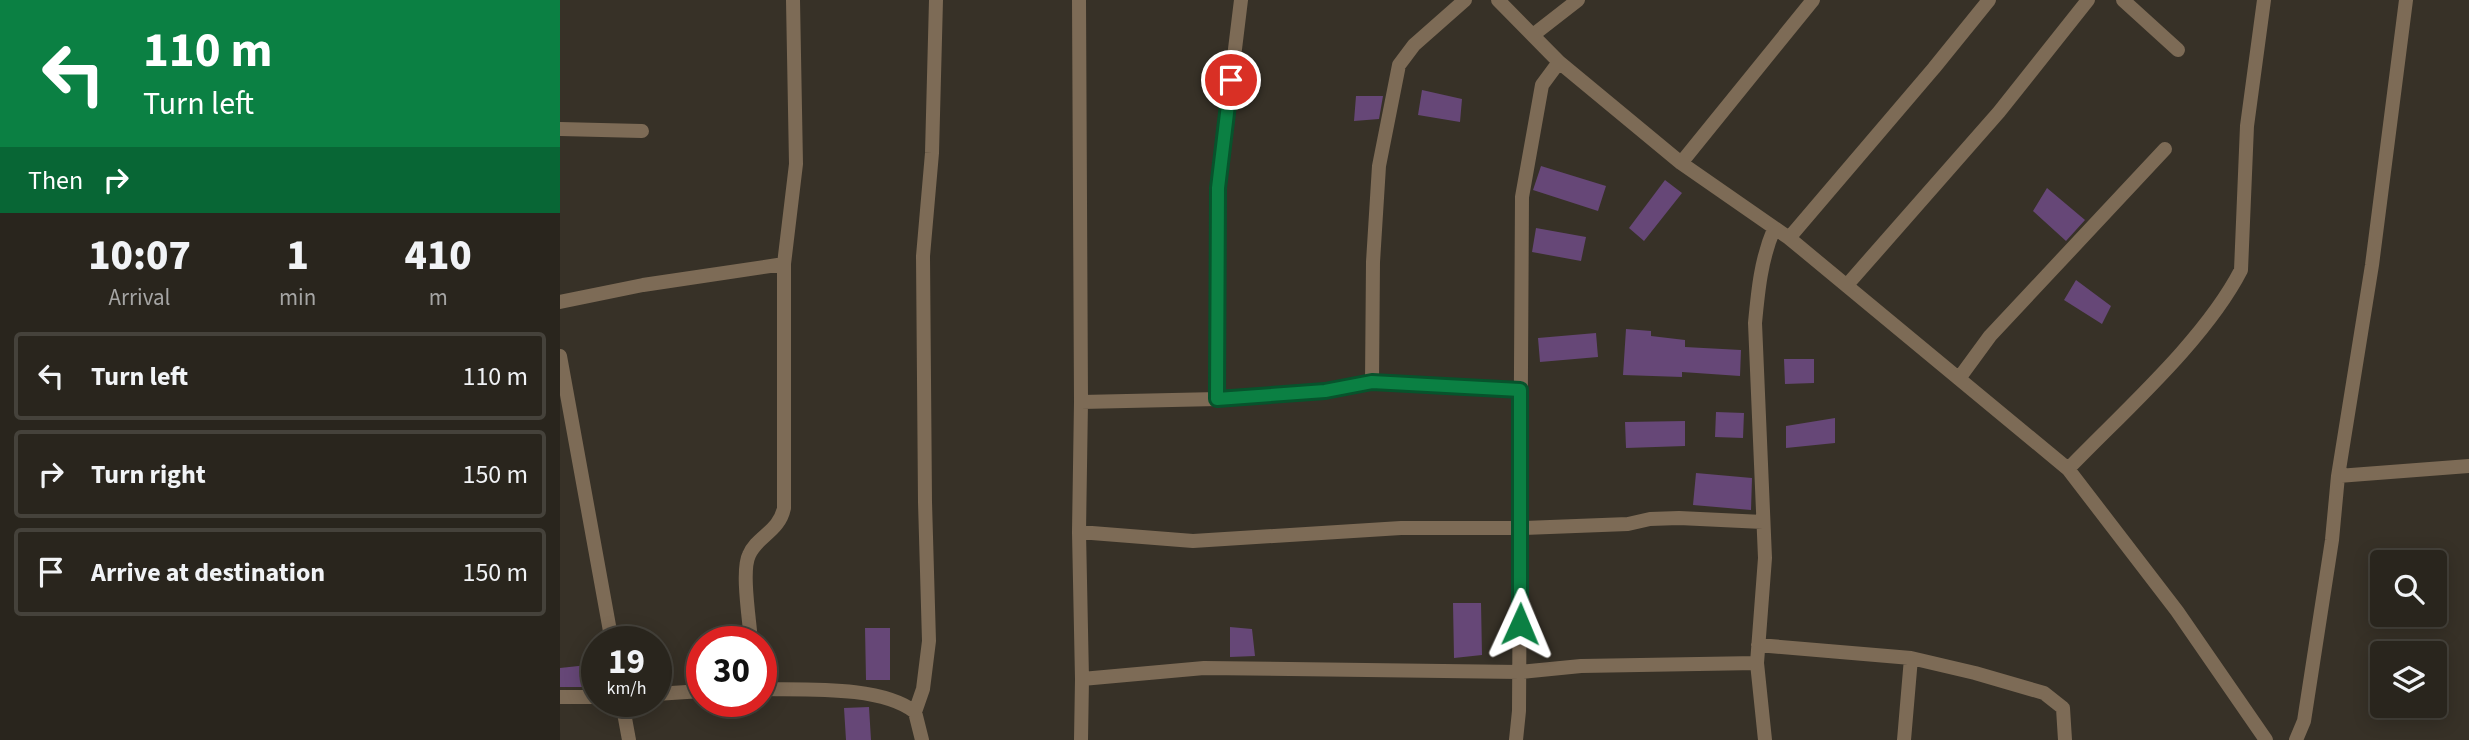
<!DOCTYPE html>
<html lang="en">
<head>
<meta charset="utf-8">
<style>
	:root { --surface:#29251d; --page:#35312a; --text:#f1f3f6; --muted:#a5a5a4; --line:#45423b }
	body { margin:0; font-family:"Source Sans 3",sans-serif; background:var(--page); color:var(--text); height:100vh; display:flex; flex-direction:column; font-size:26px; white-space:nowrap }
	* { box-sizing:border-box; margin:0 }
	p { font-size:23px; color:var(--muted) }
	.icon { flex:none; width:38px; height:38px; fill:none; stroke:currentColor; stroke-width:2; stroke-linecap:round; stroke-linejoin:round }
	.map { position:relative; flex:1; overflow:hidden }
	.sheet { display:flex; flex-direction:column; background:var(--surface); width:560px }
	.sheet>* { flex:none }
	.hud { background:#0b8043; color:#fff; overflow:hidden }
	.controls { position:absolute; left:1810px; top:550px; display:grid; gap:14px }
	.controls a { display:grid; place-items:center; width:77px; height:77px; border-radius:7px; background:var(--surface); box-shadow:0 4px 18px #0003,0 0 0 2px var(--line); font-size:35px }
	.speed { position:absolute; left:21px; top:626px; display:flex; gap:14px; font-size:35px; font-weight:700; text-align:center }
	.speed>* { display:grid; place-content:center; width:91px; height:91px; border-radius:50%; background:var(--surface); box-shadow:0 4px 18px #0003,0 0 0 2px var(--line); line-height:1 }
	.speed small { font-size:18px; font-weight:400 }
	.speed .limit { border:10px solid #d22; background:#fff; color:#111 }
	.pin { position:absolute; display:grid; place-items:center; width:60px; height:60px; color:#fff; margin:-30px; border:4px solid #fff; border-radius:50%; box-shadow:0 2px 7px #0007 }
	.me { position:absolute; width:77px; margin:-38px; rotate:1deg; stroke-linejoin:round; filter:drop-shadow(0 0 5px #0008) }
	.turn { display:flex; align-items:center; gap:24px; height:147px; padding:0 28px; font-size:32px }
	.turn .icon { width:91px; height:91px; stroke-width:2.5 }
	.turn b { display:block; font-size:49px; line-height:60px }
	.then { display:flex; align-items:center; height:66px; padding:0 28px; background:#0003; gap:14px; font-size:26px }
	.eta { display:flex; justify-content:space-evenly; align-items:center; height:119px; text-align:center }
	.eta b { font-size:42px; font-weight:800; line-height:49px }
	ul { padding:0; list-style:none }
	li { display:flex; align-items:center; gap:21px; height:88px; margin:0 14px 10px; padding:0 14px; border:4px solid var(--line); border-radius:7px }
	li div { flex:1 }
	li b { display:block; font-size:26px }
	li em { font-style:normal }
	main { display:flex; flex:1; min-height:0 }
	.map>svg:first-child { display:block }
	.building { fill:#664777 }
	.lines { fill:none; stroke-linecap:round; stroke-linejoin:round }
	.street { stroke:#7d6b56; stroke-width:14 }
	.route-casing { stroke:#07532c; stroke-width:18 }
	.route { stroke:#0b8043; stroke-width:12 }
</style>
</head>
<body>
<main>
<section class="sheet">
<div class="hud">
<div class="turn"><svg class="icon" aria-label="left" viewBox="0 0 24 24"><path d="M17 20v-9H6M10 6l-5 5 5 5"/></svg><div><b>110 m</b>Turn left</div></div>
<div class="then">Then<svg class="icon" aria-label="right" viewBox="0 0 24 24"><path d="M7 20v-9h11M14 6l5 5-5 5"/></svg></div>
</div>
<div class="eta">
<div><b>10:07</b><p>Arrival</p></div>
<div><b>1</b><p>min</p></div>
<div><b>410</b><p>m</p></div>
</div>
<ul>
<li><svg class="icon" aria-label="left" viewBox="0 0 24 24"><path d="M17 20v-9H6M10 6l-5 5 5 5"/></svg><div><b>Turn left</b></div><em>110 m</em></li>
<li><svg class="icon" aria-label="right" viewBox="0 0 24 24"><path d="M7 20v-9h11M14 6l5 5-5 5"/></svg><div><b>Turn right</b></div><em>150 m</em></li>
<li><svg class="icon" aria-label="arrive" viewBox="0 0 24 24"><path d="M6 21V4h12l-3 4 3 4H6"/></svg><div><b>Arrive at destination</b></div><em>150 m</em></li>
</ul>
</section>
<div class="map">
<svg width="1909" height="740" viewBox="0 0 1909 740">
	<rect width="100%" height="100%" fill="#373127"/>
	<path class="building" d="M 862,90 L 902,99 L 900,122 L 858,115 Z
		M 796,96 L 823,96 L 819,119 L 794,121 Z
		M 981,166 L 1046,186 L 1038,211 L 973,190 Z
		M 1105,180 L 1122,193 L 1084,241 L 1069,228 Z
		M 1487,188 L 1525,220 L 1506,241 L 1473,211 Z
		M 976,228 L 1026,237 L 1021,261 L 972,252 Z
		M 1516,280 L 1551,306 L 1542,324 L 1504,300 Z
		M 1066,329 L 1091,331 L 1091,336 L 1125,340 L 1125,347 L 1181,350 L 1180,376 L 1122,372 L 1122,377 L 1063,375 Z
		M 1036,333 L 1038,357 L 980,362 L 978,338 Z
		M 1224,359 L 1254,359 L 1254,383 L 1225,384 Z
		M 1156,412 L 1184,413 L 1183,438 L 1155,437 Z
		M 1275,418 L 1275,443 L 1226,448 L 1226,426 Z
		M 1125,421 L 1125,446 L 1066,448 L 1065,422 Z
		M 1136,473 L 1192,478 L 1191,510 L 1133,505 Z
		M 893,603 L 921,603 L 922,655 L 894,658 Z
		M 670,627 L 692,629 L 695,656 L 670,657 Z
		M 305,628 L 330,628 L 330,680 L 306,680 Z
		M 37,664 L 37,687 L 0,687 L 0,668 Z
		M 309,707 L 311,740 L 286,740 L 284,708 Z"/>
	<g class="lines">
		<path class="street" d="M 519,0 L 521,402 L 519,532 L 522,679 L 521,740
			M 938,0 L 999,62 L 1121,163 L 1229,238 L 1508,469 L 1617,611 L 1706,740
			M 1563,0 L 1618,50
			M 973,35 L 1018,0
			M 0,129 L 82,131
			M 1121,163 L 1253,0
			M 1229,238 L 1374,68 L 1429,0
			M 1287,285 L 1439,112 L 1528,0
			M 0,302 L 83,285 L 224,264
			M 0,356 L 52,642
			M 1400,377 L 1430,336 L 1605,149
			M 812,382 L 813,262 L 819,166 L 839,65 L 854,45 L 905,0
			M 658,399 L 658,188 L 681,0
			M 521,402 L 658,399 L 765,391 L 812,382 L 960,390
			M 1508,469 C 1564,411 1645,340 1681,270 L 1687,126 L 1704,0
			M 1778,476 L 1812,265 L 1846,0
			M 519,532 L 633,541 L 841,528 L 961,528 L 1068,524 L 1090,519 L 1119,518 L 1203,522
			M 191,642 C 190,623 181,571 189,555 C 197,536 219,532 224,508 L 224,264 L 236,164 L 233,0
			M 1198,645 L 1351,658 L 1415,673 L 1484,693 L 1503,708 L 1505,740
			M 522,679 L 644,668 L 960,672 L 1021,666 L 1197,663
			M 201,689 C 244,690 321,685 355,712 L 362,740
			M 96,694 L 142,691
			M 0,697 L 37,697
			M 62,702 L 69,740
			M 355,712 L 363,689 L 369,641 L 365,502 L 363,256 L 372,153 L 376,0
			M 956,740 L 959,711 L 962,197 L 982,85 L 999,62
			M 1205,740 L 1197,663 L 1205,558 L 1195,323 C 1198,291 1201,259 1214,229
			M 1344,740 L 1351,658
			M 1736,740 L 1744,721 L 1772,540 L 1778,476 L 1909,466"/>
	</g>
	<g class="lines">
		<g class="route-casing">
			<path id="route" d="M 671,80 L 658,188 L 657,399 L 765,391 L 812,382 L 960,390 L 960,624"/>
		</g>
		<use href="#route" class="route"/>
	</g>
</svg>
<div class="controls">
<a><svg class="icon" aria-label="search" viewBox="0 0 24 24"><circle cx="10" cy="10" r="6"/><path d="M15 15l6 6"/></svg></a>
<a><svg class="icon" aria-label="layers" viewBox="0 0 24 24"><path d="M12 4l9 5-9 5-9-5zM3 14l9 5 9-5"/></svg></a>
</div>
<div class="speed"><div>19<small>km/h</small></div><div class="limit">30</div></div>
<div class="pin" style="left:671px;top:80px;background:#d93025"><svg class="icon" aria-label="arrive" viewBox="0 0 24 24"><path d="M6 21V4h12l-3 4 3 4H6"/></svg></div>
<svg class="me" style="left:960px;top:624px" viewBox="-20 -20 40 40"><path d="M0-17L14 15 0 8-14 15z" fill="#0b8043" stroke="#fff" stroke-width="4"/></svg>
</div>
</main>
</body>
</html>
